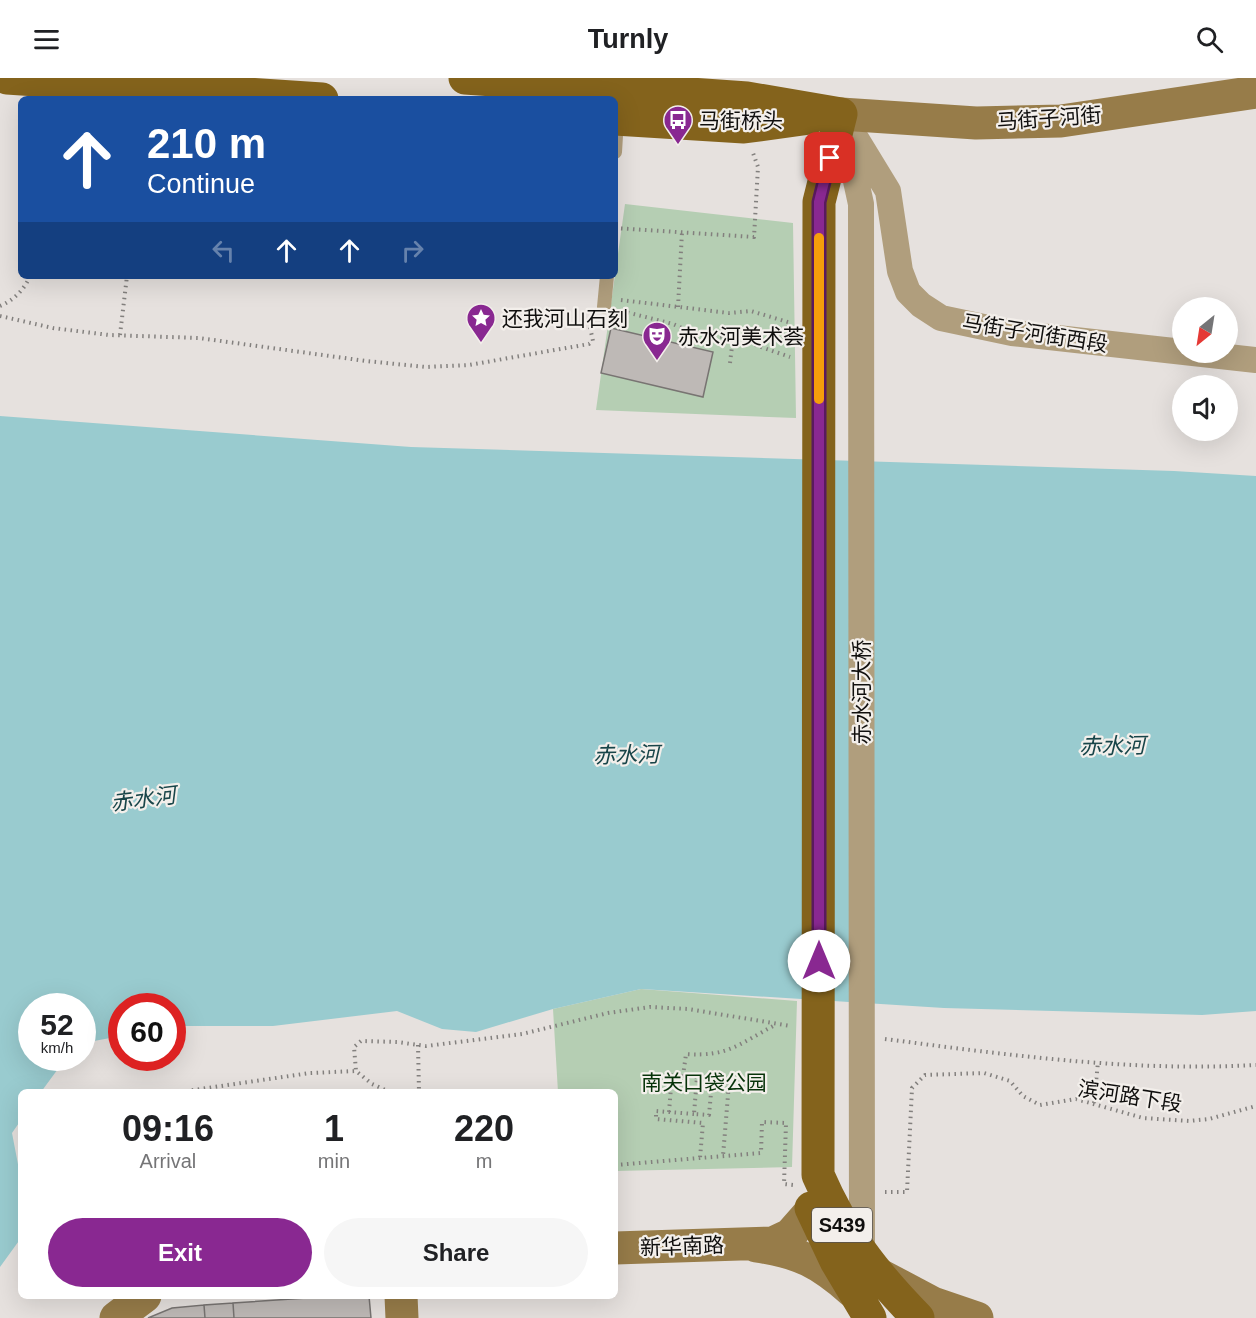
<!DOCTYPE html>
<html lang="en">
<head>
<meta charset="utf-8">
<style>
	:root { --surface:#fff; --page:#f6f6f6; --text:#202124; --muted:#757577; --accent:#892891 }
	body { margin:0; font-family:Arial,"Noto Sans SC",sans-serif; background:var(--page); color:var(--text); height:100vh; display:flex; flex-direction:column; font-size:22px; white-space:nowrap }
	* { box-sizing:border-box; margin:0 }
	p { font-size:20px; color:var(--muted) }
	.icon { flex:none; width:33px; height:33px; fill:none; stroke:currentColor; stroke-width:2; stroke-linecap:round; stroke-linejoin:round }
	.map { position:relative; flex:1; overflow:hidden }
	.panel { position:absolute; left:18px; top:1011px; width:600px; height:210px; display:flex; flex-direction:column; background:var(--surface); border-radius:9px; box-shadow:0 6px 24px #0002 }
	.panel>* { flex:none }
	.banner { position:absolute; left:18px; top:18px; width:600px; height:183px; border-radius:9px; box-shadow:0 6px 24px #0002; background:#1a4fa0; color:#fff; overflow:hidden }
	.needle { width:39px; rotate:210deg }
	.buttons { position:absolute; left:1172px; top:219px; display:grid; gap:12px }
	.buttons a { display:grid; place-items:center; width:66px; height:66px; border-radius:50%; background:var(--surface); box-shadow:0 6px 24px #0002; font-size:30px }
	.speed { position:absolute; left:18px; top:915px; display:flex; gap:12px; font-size:30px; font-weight:700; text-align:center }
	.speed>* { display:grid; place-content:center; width:78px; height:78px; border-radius:50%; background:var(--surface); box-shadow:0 6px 24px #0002; line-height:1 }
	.speed small { font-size:15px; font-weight:400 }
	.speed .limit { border:9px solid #d22; background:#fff; color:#111 }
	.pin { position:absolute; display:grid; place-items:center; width:51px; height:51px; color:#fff; margin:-26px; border-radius:12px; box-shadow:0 3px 9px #0006 }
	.me { position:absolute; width:66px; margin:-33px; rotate:0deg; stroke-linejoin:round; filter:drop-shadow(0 0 4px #0008) }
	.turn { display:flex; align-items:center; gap:21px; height:126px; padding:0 30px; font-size:27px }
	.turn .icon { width:78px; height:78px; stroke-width:2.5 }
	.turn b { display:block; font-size:42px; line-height:51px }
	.lanes { display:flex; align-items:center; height:57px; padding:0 30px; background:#0003; justify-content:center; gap:30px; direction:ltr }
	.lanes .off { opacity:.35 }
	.eta { display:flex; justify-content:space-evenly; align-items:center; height:102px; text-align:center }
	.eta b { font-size:36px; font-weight:700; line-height:42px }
	.cta { display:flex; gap:12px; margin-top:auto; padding:12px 30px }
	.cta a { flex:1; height:69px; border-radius:36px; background:var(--accent); color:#fff; font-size:24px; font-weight:700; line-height:69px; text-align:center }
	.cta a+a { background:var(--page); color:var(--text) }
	header { display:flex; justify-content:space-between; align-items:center; height:78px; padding:0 30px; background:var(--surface); font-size:27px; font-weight:700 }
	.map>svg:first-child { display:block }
	.green { fill:#b5ceb3 }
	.water { fill:#99cbcf }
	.building { fill:#beb9b6; stroke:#787472; stroke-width:1.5 }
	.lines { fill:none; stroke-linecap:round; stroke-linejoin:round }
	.path { stroke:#83807e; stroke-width:4; stroke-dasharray:1.5 4.5; stroke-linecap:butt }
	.lane { stroke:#b09e7d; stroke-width:14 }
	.street { stroke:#b09e7d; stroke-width:26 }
	.secondary { stroke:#977c49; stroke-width:33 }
	.primary { stroke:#84631c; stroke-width:33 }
	.route-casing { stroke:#591a5e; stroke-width:15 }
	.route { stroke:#892891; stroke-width:10 }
	.slow { stroke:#f59e0b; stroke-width:10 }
	.labels { text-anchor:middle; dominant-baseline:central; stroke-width:4.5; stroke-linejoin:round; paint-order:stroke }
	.shield { fill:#f3efeb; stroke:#545250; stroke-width:1.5 }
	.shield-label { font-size:20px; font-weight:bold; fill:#100f0e }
	.street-label { font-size:21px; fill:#100f0e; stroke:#f3efeb }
	.poi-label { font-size:21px; fill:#100f0e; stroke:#f3efeb; text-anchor:start }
	.park-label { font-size:21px; fill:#07330a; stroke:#f3efeb }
	.water-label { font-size:22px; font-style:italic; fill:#184549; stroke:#f3efeb }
</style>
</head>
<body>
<header><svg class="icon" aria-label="menu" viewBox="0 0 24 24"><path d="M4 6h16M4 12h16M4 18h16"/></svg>Turnly<svg class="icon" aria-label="search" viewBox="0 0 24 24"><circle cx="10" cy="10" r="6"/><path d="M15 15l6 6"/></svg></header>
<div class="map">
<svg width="1256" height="1240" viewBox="0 0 1256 1240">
	<rect width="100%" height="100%" fill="#e6e1de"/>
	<path class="green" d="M 625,126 L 793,145 L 796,340 L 596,332 Z
		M 641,911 L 797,923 L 792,1089 L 615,1093 L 615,1014 L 558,1014 L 553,931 Z"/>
	<path class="water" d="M 0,338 L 411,369 L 1174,393 L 1256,398 L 1256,933 L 1202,937 L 944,930 L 641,911 L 553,931 L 476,954 L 442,951 L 397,933 L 273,948 L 173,948 L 172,928 L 122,928 L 121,958 L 83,965 L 82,928 L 32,928 L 32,980 L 66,980 L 41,1014 L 21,1014 L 21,1042 L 12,1055 L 21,1102 L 21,1160 L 0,1189 Z"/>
	<path class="building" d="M 611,250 L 713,274 L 703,319 L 601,295 Z
		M 337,1218 L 369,1218 L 371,1240 L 234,1240 L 233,1225 Z
		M 233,1225 L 234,1240 L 205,1240 L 204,1227 Z
		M 204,1227 L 205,1240 L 148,1240 L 172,1230 Z"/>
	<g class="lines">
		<path class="path" d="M 615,150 L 754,159 L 758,89 L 753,75
			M 621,222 L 729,235 L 751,233 L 791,245
			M 0,228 C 14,222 24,212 30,198
			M 678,229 L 682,154
			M 622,233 L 673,246 L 693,255 L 738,261 L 790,279
			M 0,238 L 53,250 L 109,257 L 199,260 L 366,283 L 426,289 L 469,287 L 589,266 L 593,263 L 588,240
			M 120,257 L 127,198
			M 730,285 L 733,260
			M 885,961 C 1008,977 1131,994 1256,987
			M 418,967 L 419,1014
			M 683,998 L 686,976 C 728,979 739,966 775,947
			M 180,1014 L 310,995 L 356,993
			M 390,1014 L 372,1006 L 356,993 L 354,969 L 361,963 L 397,964 L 426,968 L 522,956 L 608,935 L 650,929 L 688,931 L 791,948
			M 1094,1025 L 1098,984
			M 669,1034 L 672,997 L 697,999 L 694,1036 L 709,1037 L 712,1004 L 729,1005 L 723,1078
			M 694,1036 L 656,1033 L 656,1041 L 703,1045 L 700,1080
			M 615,1087 L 761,1075 L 762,1044 L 786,1045 L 784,1106 L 793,1107
			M 885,1114 L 907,1114 L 912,1010 L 925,997 L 984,995 L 1010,1003 L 1023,1018 L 1040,1027 L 1076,1021 L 1143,1040 L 1189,1043 L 1209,1041 L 1256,1028"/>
		<path class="lane" d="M 615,74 L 617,41
			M 604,229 L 607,198"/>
		<path class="street" d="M 842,39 L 861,126 L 862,1177
			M 852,54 L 888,113 L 900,193 L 908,214 L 921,227 L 941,240 L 1012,255 L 1256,282"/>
		<path class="secondary" d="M 841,36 L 976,45 L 1061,43 L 1256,14
			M 756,1168 C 800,1174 820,1185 852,1213
			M 615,1170 L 773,1165 L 790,1157 L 812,1132
			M 880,1197 L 933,1225 L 977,1240
			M 401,1218 L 402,1240
			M 116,1240 L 145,1218"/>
		<path class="primary" d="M 7,0 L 322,21
			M 465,0 L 747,20 L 841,36
			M 841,36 L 819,124 L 818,1097 C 843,1155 874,1195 918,1240
			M 615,41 L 744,49 L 810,40
			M 811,1130 L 836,1183 L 870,1240"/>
	</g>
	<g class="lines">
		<g class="route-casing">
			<path id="route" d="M 819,883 L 819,124 L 830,80"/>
		</g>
		<use href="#route" class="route"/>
		<path class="slow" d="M 819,321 L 819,160"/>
	</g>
	<defs>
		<g id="bus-pin" transform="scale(1.5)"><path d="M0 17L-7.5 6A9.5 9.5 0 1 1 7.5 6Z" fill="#892891" stroke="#f3efeb"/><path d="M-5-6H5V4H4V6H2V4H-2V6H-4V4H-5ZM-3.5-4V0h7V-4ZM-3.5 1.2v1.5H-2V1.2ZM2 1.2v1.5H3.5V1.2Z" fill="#fff"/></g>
		<g id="sight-pin" transform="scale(1.5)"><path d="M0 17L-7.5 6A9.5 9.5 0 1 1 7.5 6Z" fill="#892891" stroke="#f3efeb"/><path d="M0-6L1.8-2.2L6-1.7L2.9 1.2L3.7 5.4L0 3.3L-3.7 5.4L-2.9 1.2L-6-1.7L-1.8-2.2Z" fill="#fff"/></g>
		<g id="theatre-pin" transform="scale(1.5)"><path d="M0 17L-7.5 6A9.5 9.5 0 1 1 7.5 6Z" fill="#892891" stroke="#f3efeb"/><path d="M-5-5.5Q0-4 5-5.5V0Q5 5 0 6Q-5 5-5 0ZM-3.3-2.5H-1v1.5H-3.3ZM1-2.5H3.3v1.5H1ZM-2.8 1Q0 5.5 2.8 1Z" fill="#fff"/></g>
	</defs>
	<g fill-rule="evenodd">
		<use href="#bus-pin" x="678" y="42"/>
		<use href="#sight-pin" x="481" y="240"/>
		<use href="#theatre-pin" x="657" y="258"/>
	</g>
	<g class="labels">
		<rect class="shield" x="812" y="1130" width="60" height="34" rx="4.5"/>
		<g class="shield-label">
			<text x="842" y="1147">S439</text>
		</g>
		<g class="street-label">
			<text transform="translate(1049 40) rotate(-4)">马街子河街</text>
			<text transform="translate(1035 255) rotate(9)">马街子河街西段</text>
			<text transform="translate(861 614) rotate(-90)">赤水河大桥</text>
			<text transform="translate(1130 1018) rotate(9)">滨河路下段</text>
			<text transform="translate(682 1168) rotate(-2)">新华南路</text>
		</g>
		<g class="poi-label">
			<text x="699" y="42">马街桥头</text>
			<text x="502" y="240">还我河山石刻</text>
			<text x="678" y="258">赤水河美术荟</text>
		</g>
		<g class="park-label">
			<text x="704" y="1004">南关口袋公园</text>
		</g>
		<g class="water-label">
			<text transform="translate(1112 668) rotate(-1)">赤水河</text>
			<text transform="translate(626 677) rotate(-1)">赤水河</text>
			<text transform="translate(143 721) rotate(-7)">赤水河</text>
		</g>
	</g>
</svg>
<div class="buttons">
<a><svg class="needle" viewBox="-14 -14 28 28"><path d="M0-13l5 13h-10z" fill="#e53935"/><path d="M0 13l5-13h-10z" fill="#757577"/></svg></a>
<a><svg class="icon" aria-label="sound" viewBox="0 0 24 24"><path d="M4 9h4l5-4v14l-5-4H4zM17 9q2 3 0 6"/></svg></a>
</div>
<div class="speed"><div>52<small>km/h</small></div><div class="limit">60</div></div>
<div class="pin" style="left:830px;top:80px;background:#d93025"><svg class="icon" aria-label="arrive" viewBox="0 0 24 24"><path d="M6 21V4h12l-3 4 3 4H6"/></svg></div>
<svg class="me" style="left:819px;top:883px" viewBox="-20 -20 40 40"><circle r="19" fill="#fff"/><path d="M0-13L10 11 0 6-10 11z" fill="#892891"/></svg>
<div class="banner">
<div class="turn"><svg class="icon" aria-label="ahead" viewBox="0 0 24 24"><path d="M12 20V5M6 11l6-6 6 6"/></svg><div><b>210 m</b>Continue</div></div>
<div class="lanes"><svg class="icon off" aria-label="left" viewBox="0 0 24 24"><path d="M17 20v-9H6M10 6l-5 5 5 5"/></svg><svg class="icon" aria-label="ahead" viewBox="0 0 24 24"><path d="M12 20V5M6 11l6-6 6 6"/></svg><svg class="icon" aria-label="ahead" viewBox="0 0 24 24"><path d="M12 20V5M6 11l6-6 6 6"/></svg><svg class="icon off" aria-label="right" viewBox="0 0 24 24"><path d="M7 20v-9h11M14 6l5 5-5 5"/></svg></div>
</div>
<section class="panel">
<div class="eta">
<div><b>09:16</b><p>Arrival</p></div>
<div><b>1</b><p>min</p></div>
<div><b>220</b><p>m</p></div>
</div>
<div class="cta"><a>Exit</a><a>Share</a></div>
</section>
</div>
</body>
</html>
